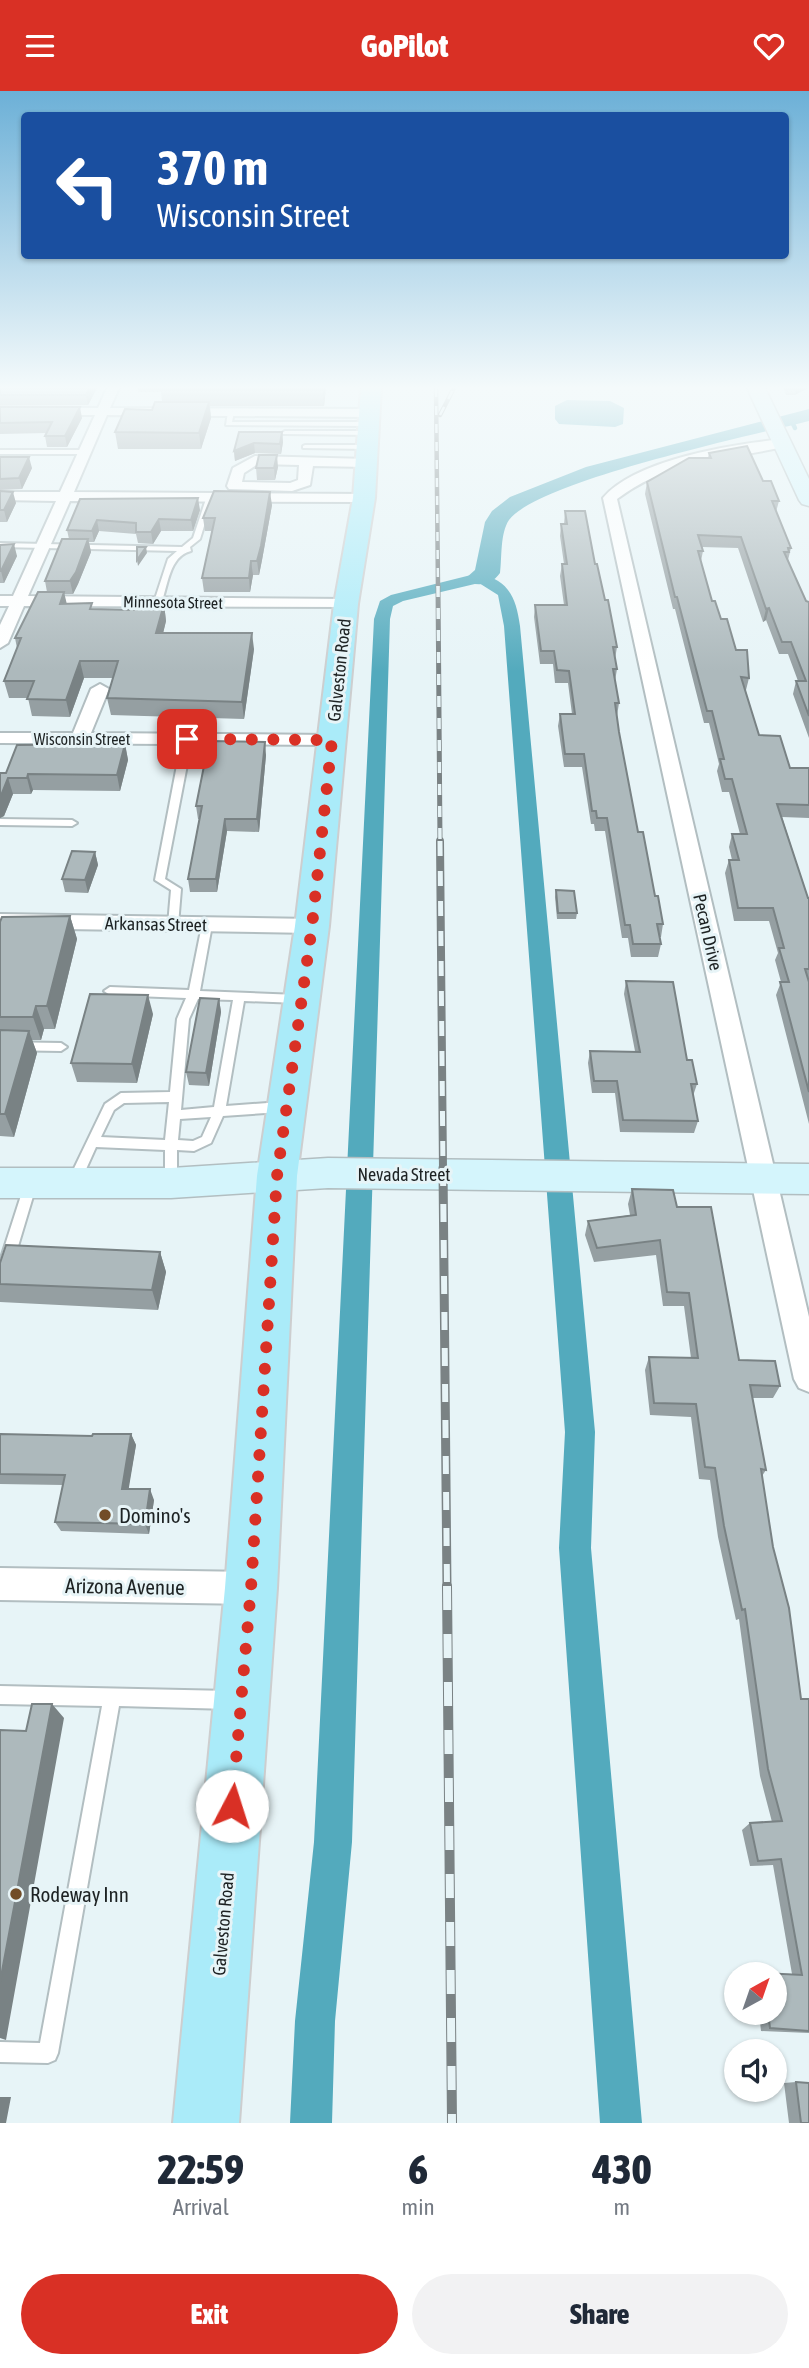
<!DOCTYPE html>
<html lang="en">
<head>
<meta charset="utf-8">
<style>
	:root { --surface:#fff; --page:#f2f2f3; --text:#1f2937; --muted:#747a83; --accent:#d93025 }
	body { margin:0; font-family:"Asap Condensed",sans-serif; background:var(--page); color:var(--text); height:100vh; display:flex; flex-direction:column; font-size:26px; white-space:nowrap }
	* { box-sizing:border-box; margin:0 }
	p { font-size:23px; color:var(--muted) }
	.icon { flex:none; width:38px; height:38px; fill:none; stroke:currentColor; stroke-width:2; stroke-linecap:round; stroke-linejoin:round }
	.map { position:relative; height:2032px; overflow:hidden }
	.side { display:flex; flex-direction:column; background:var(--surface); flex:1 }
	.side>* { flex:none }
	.top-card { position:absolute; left:21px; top:21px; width:768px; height:147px; border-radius:7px; box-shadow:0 2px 5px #0004; background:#1a4fa0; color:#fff; overflow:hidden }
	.needle { width:46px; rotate:40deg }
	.controls { position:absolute; left:724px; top:1871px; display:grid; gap:14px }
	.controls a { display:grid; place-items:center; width:63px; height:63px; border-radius:50%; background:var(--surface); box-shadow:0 2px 5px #0004; font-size:35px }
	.pin { position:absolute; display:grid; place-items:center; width:60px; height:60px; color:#fff; margin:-30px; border-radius:14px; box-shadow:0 4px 10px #0006 }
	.me { position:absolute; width:77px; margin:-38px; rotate:5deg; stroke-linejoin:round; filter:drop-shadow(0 0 5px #0008) }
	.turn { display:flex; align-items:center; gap:24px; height:147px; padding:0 21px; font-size:32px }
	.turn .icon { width:91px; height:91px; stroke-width:2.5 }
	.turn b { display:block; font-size:49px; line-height:60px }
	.eta { display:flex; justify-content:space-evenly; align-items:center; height:119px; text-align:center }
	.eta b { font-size:42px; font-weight:800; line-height:49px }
	.cta { display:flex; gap:14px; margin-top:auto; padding:14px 21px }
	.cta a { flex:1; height:80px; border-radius:42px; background:var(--accent); color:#fff; font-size:28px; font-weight:800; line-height:80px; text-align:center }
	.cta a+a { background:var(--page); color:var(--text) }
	header { display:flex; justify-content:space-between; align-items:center; height:91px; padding:0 21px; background:var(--accent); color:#fff; font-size:32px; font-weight:800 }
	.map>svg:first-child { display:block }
	.water { fill:#53aabd }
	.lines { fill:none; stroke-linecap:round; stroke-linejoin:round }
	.stream { stroke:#53aabd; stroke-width:4.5 }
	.canal { fill:#53aabd; fill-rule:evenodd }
	.river { fill:#53aabd; fill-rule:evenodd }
	.lane-casing { stroke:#b2bec1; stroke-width:4 }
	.street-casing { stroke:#b2bec1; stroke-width:4 }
	.secondary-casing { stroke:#b2bec1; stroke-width:3 }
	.primary-casing { stroke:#cdcecf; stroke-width:4 }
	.lane { fill:#fff; fill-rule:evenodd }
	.street { fill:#fff; fill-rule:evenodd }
	.secondary { fill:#d4f5fc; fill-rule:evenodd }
	.primary { fill:#aaebf9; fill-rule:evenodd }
	.rail-far4-casing { stroke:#7a8284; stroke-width:4.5 }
	.rail-far3-casing { stroke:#7a8284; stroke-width:5 }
	.rail-far2-casing { stroke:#7a8284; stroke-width:8 }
	.rail-far1-casing { stroke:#7a8284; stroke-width:9 }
	.rail-casing { stroke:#7a8284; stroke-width:10 }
	.rail-far4 { stroke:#e7f4f7; stroke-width:2.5; stroke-dasharray:9; stroke-linecap:butt }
	.rail-far3 { stroke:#e7f4f7; stroke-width:3.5; stroke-dasharray:11; stroke-linecap:butt }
	.rail-far2 { stroke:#e7f4f7; stroke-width:5; stroke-dasharray:15; stroke-linecap:butt }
	.rail-far1 { stroke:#e7f4f7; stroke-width:6; stroke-dasharray:18; stroke-linecap:butt }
	.rail { stroke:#e7f4f7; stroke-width:8; stroke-dasharray:24; stroke-linecap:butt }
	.wall { fill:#959fa2 }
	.shaded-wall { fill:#798284 }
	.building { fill:#adb9bc; stroke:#798284; stroke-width:2 }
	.route { stroke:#d93025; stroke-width:12; stroke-dasharray:0 21.6 }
	.poi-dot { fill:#724d28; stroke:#e7f4f7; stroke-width:2.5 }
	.labels { text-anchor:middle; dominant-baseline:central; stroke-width:6; stroke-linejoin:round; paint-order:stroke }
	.far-street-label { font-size:16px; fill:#1d2223; stroke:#e7f4f7 }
	.street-label { font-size:18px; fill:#1d2223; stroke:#e7f4f7 }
	.near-poi-label { font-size:21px; fill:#1d2223; stroke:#e7f4f7; text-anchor:start }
	.near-street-label { font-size:21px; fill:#1d2223; stroke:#e7f4f7 }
</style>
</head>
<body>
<header><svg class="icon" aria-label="menu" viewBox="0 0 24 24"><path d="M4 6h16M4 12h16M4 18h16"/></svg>GoPilot<svg class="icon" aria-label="heart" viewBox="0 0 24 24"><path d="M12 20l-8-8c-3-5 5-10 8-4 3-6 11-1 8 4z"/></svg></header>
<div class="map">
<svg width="809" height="2032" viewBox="0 0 809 2032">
	<rect width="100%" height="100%" fill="#e7f4f7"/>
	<path class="water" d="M 567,309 L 610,310 L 624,317 L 623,333 L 615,336 L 559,333 L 555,328 L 555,315 Z"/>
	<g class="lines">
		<path class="stream" d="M 791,329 L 795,337"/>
		<path class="canal" d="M 479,482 C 509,490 516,506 520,535 L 595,1341 L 591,1457 L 642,2032 L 600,2032 L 559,1457 L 565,1341 L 504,535 L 498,504 L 479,492 L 403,510 L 393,515 L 390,528 L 352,1751 L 335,1930 L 332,2032 L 290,2032 L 295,1930 L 314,1751 L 374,528 L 380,510 L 391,504 Z"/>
		<path class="river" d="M 809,318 L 809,330 C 754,344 538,390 509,429 C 500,442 502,467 500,482 C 492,493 482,495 470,492 L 466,487 L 475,479 L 485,431 L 492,420 L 510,406 L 586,376 Z"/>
		<g class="lane-casing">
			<path id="lane" d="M 231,319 L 234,321 L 232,331 L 369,331 L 372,333 L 369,335 L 226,334 L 228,321 Z
				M 285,340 L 369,340 L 372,342 L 369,344 L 283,343 L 282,342 Z
				M 305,354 L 368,354 L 371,356 L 368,358 L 303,357 L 303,355 Z
				M 0,359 L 84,359 L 87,361 L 84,363 L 0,363 Z
				M 207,405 L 213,406 L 200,448 L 190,456 L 191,460 C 169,465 168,495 161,513 L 154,511 L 168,468 L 177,460 L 0,456 L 0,452 L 182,456 L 193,447 Z
				M 187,645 L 192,648 L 165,788 L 181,798 L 178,834 L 173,838 L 168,834 L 171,799 L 155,789 L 182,648 Z
				M 0,728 L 72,729 L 77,732 L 72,735 L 0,734 Z
				M 207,830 L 212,834 L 200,900 L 298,904 L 304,908 L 298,912 L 244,910 L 226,1015 L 281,1011 L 285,1013 L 287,1016 L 285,1019 L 281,1021 L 223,1025 L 211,1052 L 194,1060 L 177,1059 L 177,1092 L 176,1096 L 166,1096 L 165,1092 L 165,1059 L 96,1056 L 78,1096 L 68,1096 L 67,1092 L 105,1013 L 121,1002 L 170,1001 L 177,928 L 186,907 L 110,904 L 104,900 L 110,896 L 189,899 L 202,834 ZM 198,908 L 233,909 L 214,1016 L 181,1019 L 189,928 ZM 169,1011 L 165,1049 L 101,1046 L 114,1019 L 124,1012 ZM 211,1026 L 202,1046 L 193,1050 L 178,1049 L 180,1028 Z
				M 0,951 L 61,952 L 67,956 L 61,960 L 0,959 Z
				M 31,1087 L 36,1088 L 37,1092 L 7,1192 L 5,1196 L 0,1198 L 0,1170 L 25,1092 L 26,1088 Z
				M 0,1595 L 230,1600 L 236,1603 L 239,1609 L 236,1615 L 230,1618 L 119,1615 L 58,1962 L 55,1969 L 48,1972 L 0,1971 L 0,1951 L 40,1952 L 102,1615 L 0,1613 Z"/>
		</g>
		<g class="street-casing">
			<path id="street" d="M 107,297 L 119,297 L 110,317 L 370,318 L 376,322 L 370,326 L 107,324 L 74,401 L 364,403 L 371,407 L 364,411 L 70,410 L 28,505 L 346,508 L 352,510 L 354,513 L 352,516 L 24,515 L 8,552 L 0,557 L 0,534 L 9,515 L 0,515 L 0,505 L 13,505 L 56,410 L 0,409 L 0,401 L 60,401 L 95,324 L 0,324 L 0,316 L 98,317 Z
				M 783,348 L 788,349 L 788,355 C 727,369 669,368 617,408 L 809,1226 L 809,1301 L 799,1297 L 794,1288 L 603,407 C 636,368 734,353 783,348 Z
				M 255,365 L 367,368 L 374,372 L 367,376 L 313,375 L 310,394 L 292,400 L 229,398 L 227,395 L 233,377 ZM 258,373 L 299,374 L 298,389 L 290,392 L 242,391 L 244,382 Z
				M 100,593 L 109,598 L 91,642 L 332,644 L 341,649 L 332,654 L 0,652 L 0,642 L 73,642 L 91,598 Z
				M 0,823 L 312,828 L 320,830 L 323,835 L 320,840 L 312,842 L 0,837 Z
				M 0,1477 L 251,1481 L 263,1485 L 267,1497 L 263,1509 L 251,1513 L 0,1509 Z"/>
		</g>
		<g class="secondary-casing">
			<path id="secondary" d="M 747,297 L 765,297 L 809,388 L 809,415 L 802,413 L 799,409 Z
				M 328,1067 L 809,1073 L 809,1103 L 328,1097 L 171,1107 L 0,1107 L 0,1077 L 171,1077 Z"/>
		</g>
		<g class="primary-casing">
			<path id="primary" d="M 361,297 L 381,297 L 375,407 L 358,513 L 329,835 L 297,1085 L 277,1497 L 239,2032 L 173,2032 L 225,1497 L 257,1085 L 295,835 L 334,513 L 353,407 Z"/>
		</g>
		<use href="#lane" class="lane"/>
		<use href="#street" class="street"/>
		<use href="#secondary" class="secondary"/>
		<use href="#primary" class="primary"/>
		<g class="rail-far4-casing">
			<path id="rail-far4" d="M 436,297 L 438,497
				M 440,324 L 454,297"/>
		</g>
		<g class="rail-far3-casing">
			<path id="rail-far3" d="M 438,495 L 440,752"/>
		</g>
		<g class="rail-far2-casing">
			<path id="rail-far2" d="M 440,750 L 443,1079"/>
		</g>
		<g class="rail-far1-casing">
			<path id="rail-far1" d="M 443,1077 L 447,1497"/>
		</g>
		<g class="rail-casing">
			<path id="rail" d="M 447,1495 L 452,2032"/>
		</g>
		<use href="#rail-far4" class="rail-far4"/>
		<use href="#rail-far3" class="rail-far3"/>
		<use href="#rail-far2" class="rail-far2"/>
		<use href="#rail-far1" class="rail-far1"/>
		<use href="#rail" class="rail"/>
	</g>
	<path class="wall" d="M 0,297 L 97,297 L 88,314 L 0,314 Z
		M 138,297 L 326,297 L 324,315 L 210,315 L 211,327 L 201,358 L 118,358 L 115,341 L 152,319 L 162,311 L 161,301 L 138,301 Z
		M 783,297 L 808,297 L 795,304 L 786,304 Z
		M 0,316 L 82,327 L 67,356 L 47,356 L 45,345 L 47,342 L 0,343 Z
		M 282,341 L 283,351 L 281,363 L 255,362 L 235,370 L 234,360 Z
		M 709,362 L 763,390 L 779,410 L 776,421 L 791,457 L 788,469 L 806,510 L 809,511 L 809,647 L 793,603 L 796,590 L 798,590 L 788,563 L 779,563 L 766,529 L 763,531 L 738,457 L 702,456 L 703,460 L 701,470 L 712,510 L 749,587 L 746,599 L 745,599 L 759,644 L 790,677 L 809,677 L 809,727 L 782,726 L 808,807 L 809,807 L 809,1033 L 776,904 L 781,891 L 775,869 L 778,862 L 769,830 L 734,830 L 725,782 L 729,769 L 732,769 L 729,756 L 732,743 L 740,743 L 729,701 L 722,701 L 717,680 L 719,673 L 709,632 L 704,632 L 675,518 L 673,518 L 645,403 L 647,391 L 708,367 Z
		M 0,366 L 32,377 L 22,398 L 0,399 Z
		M 278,376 L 275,389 L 257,389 L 256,377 Z
		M 0,400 L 16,412 L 7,431 L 0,431 Z
		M 80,408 L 200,419 L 193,440 L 161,440 L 153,453 L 138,452 L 136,443 L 99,440 L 94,451 L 89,451 L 91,461 L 78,493 L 73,503 L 64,503 L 66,512 L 93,518 L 134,519 L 164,513 L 166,530 L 163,542 L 254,558 L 244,628 L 111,624 L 107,607 L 113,587 L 84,587 L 70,626 L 32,625 L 28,607 L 9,607 L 4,590 L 17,557 L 15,547 L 47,501 L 45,490 L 69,448 L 67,439 Z
		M 272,414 L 262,469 L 259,484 L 253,484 L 250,501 L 204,501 L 202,487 L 212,440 L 205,440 L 203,427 Z
		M 565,420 L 595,473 L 617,556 L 615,568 L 617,578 L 615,590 L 619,612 L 617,625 L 619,641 L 638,741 L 663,833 L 661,846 L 659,846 L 661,853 L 658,866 L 631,866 L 628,847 L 622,847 L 605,740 L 595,740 L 594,733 L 591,733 L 582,676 L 564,676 L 558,635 L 560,623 L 572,623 L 568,592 L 555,592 L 553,573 L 540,573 L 534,526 L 535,514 L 564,514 L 560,485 L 562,473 L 564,473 L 560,445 L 561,433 L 564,433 Z
		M 0,454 L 17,465 L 4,492 L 0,492 Z
		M 125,653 L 128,669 L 120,700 L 33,699 L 31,703 L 13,703 L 4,725 L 0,727 L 0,682 L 6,682 Z
		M 266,664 L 259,741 L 227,740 L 217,801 L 190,801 L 188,788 L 199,728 L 198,728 L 196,715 Z
		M 95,761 L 98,774 L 88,802 L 65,801 L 62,788 Z
		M 556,799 L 577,822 L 576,828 L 557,828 L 555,806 Z
		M 70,825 L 77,848 L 55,938 L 44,938 L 41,949 L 32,949 L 37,962 L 14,1046 L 0,1045 L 0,831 Z
		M 626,890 L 687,969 L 697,993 L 693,1005 L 698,1030 L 694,1042 L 620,1041 L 615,1002 L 592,1002 L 588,972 L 590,960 L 635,960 L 624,903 Z
		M 219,908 L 221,921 L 209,995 L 189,994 L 186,981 Z
		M 153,923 L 137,992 L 77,991 L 71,972 Z
		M 632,1098 L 677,1116 L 739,1269 L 780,1295 L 773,1307 L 752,1307 L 766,1379 L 762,1385 L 773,1456 L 801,1608 L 809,1608 L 809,1942 L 761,1940 L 759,1922 L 775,1922 L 775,1883 L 760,1883 L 763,1882 L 792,1883 L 773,1774 L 750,1775 L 742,1739 L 750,1732 L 772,1731 L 760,1685 L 739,1528 L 736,1529 L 718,1446 L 710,1389 L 699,1388 L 691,1326 L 650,1324 L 645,1279 L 649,1266 L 691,1267 L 684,1215 L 663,1215 L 656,1164 L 594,1171 L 585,1144 L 588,1130 L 630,1124 L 628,1113 Z
		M 160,1161 L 166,1181 L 158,1219 L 0,1211 L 0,1172 Z
		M 0,1343 L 92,1345 L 131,1343 L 136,1354 L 128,1398 L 154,1409 L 149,1443 L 61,1440 L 55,1431 L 63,1394 L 0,1393 Z
		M 796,1991 L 809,2032 L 789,2032 L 784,1992 Z"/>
	<path class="shaded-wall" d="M 89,297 L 97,297 L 88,314 L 86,304 Z
		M 324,297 L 326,297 L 324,315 L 323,299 Z
		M 797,297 L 808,297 L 795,304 Z
		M 209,311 L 211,327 L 201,358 L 199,342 Z
		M 80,316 L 82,327 L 67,356 L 65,345 Z
		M 282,341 L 283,351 L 281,363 L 280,353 Z
		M 254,352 L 255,362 L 235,370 L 234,360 Z
		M 277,364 L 278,376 L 275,389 L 274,377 Z
		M 29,366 L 32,377 L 22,398 L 19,387 Z
		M 13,401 L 16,412 L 7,431 L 4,419 Z
		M 270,401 L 272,414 L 262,469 L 259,484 L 257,470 Z
		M 198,407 L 200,419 L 193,440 L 191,429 Z
		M 159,428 L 161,440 L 153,453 L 151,441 Z
		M 97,429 L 99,440 L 94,451 L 92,440 Z
		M 88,448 L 91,461 L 78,493 L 73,503 L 70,490 Z
		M 14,453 L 17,465 L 4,492 L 1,480 Z
		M 146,456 L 147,462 L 138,475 L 137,469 Z
		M 251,470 L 253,484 L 250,501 L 249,487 Z
		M 64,501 L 68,518 L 60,513 Z
		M 164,513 L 166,530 L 159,559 L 156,542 Z
		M 769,517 L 766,529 L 763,531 L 766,518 Z
		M 252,542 L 254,558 L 244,628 L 242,611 Z
		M 80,570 L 84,587 L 70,626 L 66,609 Z
		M 265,651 L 266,664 L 259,741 L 257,728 Z
		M 125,653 L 128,669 L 120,700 L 117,684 Z
		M 28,683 L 33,699 L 31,703 L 27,687 Z
		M 8,687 L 13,703 L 4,725 L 0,727 L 0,707 Z
		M 225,728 L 227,740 L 217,801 L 216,788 Z
		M 95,761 L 98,774 L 88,802 L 85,789 Z
		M 70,825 L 77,848 L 55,938 L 47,915 Z
		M 148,904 L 153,923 L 137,992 L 132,973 Z
		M 219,908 L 221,921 L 209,995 L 206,982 Z
		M 36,915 L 44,938 L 41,949 L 33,926 Z
		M 29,940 L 37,962 L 14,1046 L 5,1023 Z
		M 160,1161 L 166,1181 L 158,1219 L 152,1199 Z
		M 131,1343 L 136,1354 L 127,1408 L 122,1398 Z
		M 150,1398 L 154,1409 L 149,1443 L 145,1433 Z
		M 52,1613 L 64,1627 L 6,1949 L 0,1947 L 0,1891 Z
		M 0,2006 L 11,2006 L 6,2032 L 0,2032 Z"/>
	<path class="building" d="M 0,297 L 89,297 L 86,304 L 0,304 Z
		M 161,297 L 324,297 L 323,299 L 161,299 Z
		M 155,311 L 209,311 L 199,342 L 115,341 L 125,318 L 152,319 Z
		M 0,316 L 80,316 L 65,345 L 45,345 L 52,331 L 0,332 Z
		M 239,341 L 282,341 L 280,353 L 254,352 L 234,360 Z
		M 747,355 L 763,390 L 771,390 L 779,410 L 772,410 L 791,457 L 788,457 L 789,461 L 784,461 L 806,510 L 809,511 L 809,625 L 796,590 L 806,590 L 791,551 L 782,551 L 769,517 L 766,518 L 741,446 L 698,444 L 703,460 L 698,460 L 712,510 L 715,510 L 721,528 L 727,528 L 736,559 L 747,559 L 749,587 L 741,586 L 759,644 L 780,645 L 790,677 L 809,677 L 809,714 L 777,713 L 808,807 L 809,807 L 809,878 L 805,878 L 809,891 L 809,1001 L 780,891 L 789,891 L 779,857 L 784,857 L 773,817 L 738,817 L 729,769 L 739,769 L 732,743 L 747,743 L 732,688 L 725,688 L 720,668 L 724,668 L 712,620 L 707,620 L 677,506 L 675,506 L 647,391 L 689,367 L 711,367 L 709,362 Z
		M 259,364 L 277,364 L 274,377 L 256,377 Z
		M 0,366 L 29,366 L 19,387 L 0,388 Z
		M 0,400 L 13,401 L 4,419 L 0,419 Z
		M 214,400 L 270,401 L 261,455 L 257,470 L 251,470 L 249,487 L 202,487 L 215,427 L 203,427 Z
		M 198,407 L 191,429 L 159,428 L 151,441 L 136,441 L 136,432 L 97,429 L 92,440 L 67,439 L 80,408 Z
		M 565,420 L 585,420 L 595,473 L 597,473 L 605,509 L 608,509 L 617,556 L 613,556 L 617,578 L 613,578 L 619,612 L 615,612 L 619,641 L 638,741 L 643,741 L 655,805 L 658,805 L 663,833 L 657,833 L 661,853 L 633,853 L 630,834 L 625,834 L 607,727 L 597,727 L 596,720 L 592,720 L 584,663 L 565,663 L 560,623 L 575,623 L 569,580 L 557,579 L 554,560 L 541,560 L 535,514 L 567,514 L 562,473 L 567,473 L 561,433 L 567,433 Z
		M 62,448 L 88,448 L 76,481 L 70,490 L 45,490 Z
		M 14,453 L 1,480 L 0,480 L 0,454 Z
		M 137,456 L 146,456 L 137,469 Z
		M 38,501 L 64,501 L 60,513 L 92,512 L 90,518 L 134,519 L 136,513 L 164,513 L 156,542 L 252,542 L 242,611 L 107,607 L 118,570 L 80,570 L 66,609 L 27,608 L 34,590 L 4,590 L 21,547 L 15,547 Z
		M 209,650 L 265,651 L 257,728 L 225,728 L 216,788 L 188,788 L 202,715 L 196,715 Z
		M 125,653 L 117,684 L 28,683 L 27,687 L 8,687 L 0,707 L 0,682 L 6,682 L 17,654 Z
		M 72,760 L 95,761 L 85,789 L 62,788 Z
		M 556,799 L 574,800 L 577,822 L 558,822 Z
		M 70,825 L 47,915 L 36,915 L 33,926 L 0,926 L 0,831 L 2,826 Z
		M 626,890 L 673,891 L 687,969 L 692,969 L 697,993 L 691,993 L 698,1030 L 623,1029 L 617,990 L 594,990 L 590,960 L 640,961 Z
		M 90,903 L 148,904 L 132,973 L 71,972 Z
		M 200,907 L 219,908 L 206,982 L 186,981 Z
		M 0,939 L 29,940 L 5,1023 L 0,1023 Z
		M 632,1098 L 673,1099 L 677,1116 L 711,1116 L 739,1269 L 775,1270 L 780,1295 L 750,1294 L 766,1379 L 761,1378 L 773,1456 L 789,1517 L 801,1608 L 809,1608 L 809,1940 L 770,1937 L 768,1922 L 775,1922 L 775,1883 L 764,1883 L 763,1882 L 802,1884 L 781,1768 L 758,1770 L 750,1732 L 782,1730 L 768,1678 L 745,1518 L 742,1519 L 724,1435 L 715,1377 L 705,1376 L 696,1313 L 654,1312 L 649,1266 L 698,1267 L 689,1202 L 667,1201 L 660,1149 L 597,1157 L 588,1130 L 636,1124 Z
		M 6,1154 L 160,1161 L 152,1199 L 0,1193 L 0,1172 Z
		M 0,1343 L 92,1345 L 93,1343 L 131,1343 L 122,1398 L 150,1398 L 145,1433 L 55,1431 L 65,1384 L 0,1383 Z
		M 32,1613 L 52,1613 L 0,1891 L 0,1639 L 26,1640 Z
		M 796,1991 L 809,1992 L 809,2032 L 801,2032 Z"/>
	<linearGradient id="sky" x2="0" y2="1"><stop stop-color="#6cb0d7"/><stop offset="0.51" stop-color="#f4fafb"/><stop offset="1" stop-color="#f4fafb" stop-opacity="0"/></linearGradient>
	<rect width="809" height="581" fill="url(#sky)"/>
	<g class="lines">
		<path class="route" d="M 187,648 L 332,649 L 312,835 L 277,1085 L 251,1497 L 232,1715"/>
	</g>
	<g class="poi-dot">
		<circle cx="105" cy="1424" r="7"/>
		<circle cx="16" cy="1803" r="7"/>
	</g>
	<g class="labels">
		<g class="far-street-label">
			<text transform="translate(173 511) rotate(1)">Minnesota Street</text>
			<text x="82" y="648">Wisconsin Street</text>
		</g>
		<g class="street-label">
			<text transform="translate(339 579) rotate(-84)">Galveston Road</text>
			<text transform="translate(156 833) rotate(1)">Arkansas Street</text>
			<text transform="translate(708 841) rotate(77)">Pecan Drive</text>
			<text x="404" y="1083">Nevada Street</text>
			<text transform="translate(223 1833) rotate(-85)">Galveston Road</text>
		</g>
		<g class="near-poi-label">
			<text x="119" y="1424">Domino's</text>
			<text x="30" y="1803">Rodeway Inn</text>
		</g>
		<g class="near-street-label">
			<text transform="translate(125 1495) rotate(1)">Arizona Avenue</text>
		</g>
	</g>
</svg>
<div class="controls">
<a><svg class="needle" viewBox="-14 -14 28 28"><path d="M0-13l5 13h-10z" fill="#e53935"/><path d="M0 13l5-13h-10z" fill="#747a83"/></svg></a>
<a><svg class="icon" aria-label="sound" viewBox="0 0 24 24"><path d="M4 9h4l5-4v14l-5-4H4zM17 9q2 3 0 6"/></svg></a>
</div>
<div class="pin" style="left:187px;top:648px;background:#d93025"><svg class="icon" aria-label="arrive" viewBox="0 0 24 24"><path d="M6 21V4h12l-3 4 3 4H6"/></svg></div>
<svg class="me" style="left:232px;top:1715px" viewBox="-20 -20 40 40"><circle r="19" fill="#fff"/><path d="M0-13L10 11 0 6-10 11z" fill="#d93025"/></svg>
<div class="top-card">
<div class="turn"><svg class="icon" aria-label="left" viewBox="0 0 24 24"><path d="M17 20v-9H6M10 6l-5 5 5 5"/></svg><div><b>370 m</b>Wisconsin Street</div></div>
</div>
</div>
<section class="side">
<div class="eta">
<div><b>22:59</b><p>Arrival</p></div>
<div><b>6</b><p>min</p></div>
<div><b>430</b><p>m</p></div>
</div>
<div class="cta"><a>Exit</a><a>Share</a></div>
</section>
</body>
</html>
